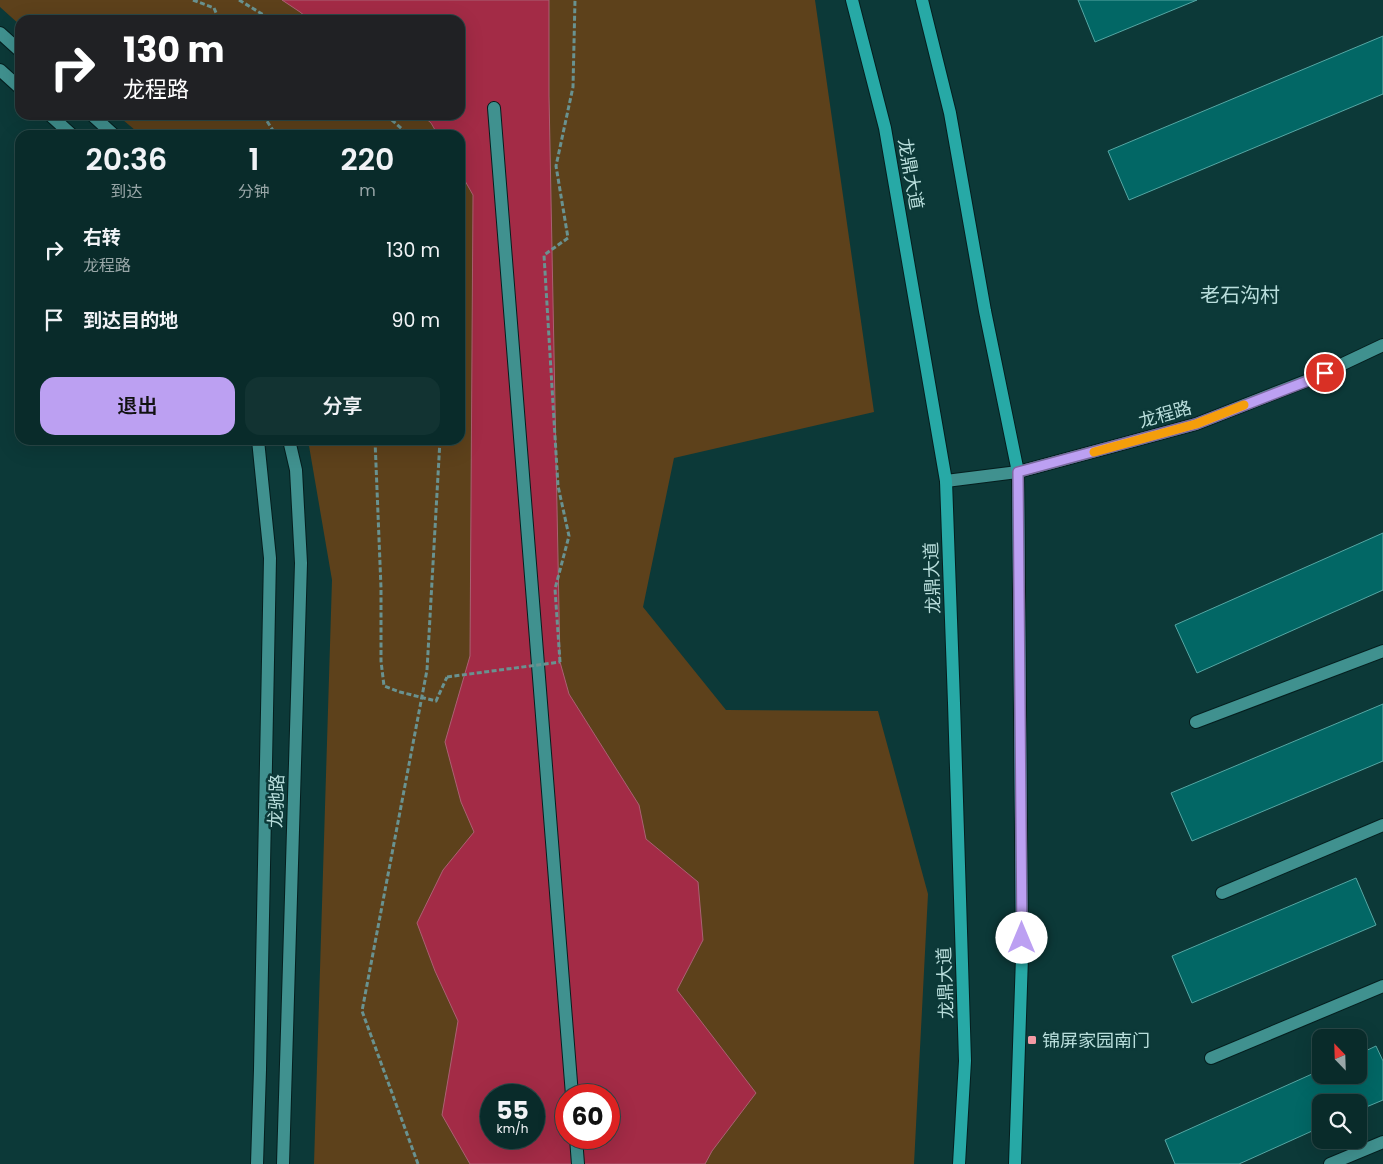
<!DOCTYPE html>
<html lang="zh">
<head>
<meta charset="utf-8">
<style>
	:root { --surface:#092b2a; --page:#123332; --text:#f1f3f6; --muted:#99a7a8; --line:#294747; --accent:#bca0f2 }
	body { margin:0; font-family:Poppins,"Noto Sans SC",sans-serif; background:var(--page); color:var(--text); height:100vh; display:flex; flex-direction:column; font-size:19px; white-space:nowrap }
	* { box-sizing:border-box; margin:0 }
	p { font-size:16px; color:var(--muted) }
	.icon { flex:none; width:28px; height:28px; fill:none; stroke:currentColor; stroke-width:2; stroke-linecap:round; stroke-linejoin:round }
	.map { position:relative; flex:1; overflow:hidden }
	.sheet { position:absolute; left:15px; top:130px; width:450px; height:315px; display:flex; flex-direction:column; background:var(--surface); border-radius:15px; box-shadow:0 5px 20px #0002,0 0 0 1px var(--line) }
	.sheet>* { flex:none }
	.hud { position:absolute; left:15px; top:15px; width:450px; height:105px; border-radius:15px; box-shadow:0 5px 20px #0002,0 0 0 1px var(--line); background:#202124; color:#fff; overflow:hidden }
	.needle { width:32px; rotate:337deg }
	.fabs { position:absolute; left:1312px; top:1029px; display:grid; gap:10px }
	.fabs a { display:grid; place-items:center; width:55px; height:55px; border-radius:10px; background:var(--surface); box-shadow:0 5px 20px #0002,0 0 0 1px var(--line); font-size:25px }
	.speed { position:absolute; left:480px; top:1084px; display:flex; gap:10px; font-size:25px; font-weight:700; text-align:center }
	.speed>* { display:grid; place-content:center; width:65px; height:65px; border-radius:50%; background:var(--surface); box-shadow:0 5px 20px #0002,0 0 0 1px var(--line); line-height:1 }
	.speed small { font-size:12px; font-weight:400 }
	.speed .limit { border:8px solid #d22; background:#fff; color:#111 }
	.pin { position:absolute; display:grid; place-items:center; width:42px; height:42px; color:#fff; margin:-21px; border:2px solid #fff; border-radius:50%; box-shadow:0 1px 5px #0007 }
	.me { position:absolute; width:55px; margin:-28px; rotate:0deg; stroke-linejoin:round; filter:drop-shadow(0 0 4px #0008) }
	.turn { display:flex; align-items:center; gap:18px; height:105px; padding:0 25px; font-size:22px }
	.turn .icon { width:65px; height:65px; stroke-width:2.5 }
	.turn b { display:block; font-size:35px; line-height:42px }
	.eta { display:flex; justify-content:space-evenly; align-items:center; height:85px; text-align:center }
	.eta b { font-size:30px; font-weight:600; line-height:35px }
	.button { display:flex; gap:10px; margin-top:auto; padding:10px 25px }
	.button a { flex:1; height:58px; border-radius:15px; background:var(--accent); color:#111; font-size:20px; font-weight:600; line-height:58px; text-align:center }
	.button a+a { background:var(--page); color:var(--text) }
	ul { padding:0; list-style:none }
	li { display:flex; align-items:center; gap:15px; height:70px; padding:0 25px }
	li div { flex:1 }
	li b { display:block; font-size:19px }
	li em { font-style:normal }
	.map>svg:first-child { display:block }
	.green { fill:#5d411b; fill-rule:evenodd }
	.water { fill:#a32b46; stroke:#aa6173; fill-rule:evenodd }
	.building { fill:#026765; stroke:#56a7a4 }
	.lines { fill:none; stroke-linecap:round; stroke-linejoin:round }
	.service-casing { stroke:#051e1e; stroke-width:14 }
	.minor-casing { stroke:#051e1e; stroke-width:14 }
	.tertiary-casing { stroke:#051e1e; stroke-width:14 }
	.secondary-casing { stroke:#051e1e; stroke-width:14 }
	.primary-casing { stroke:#051e1e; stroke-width:14 }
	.path { stroke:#699290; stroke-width:3; stroke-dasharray:5 2.5; stroke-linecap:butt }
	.service { stroke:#40918f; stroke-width:12 }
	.minor { stroke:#40918f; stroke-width:12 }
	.tertiary { stroke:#40918f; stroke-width:12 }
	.secondary { stroke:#40918f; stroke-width:12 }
	.primary { stroke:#27a9a6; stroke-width:12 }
	.path-bridge { stroke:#699290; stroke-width:3; stroke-dasharray:5 2.5; stroke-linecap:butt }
	.route-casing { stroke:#7a689d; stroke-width:12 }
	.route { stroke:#bca0f2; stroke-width:9 }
	.slow { stroke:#f59e0b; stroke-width:9 }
	.poi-dot { fill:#f49aa4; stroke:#0c3938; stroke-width:2 }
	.labels { text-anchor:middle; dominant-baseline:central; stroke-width:5; stroke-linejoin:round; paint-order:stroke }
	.street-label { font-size:18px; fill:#b9dedc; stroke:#0c3938 }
	.poi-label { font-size:18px; fill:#b9dedc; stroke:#0c3938; text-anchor:start }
	.quarter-label { font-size:20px; fill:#b9dedc; stroke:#0c3938 }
</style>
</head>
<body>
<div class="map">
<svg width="1383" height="1164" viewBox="0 0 1383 1164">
	<rect width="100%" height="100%" fill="#0c3938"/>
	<path class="green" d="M 0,0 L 815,0 L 874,412 L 674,458 L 643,607 L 726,710 L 878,711 L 928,894 L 914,1164 L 314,1164 L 332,580 L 308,440 L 460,440 L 460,135 L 141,135 L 117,115 L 460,115 L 460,20 L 20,20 L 20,25 L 0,7 ZM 491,1095 L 534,1095 L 534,1138 L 491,1138 ZM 566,1095 L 609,1095 L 609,1138 L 566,1138 Z"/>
	<path class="water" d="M 282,0 L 549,0 L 549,96 L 560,662 L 569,694 L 639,805 L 646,839 L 698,882 L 703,940 L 677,990 L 756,1093 L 712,1151 L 705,1164 L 470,1164 L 442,1115 L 458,1021 L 435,971 L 417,923 L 443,870 L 474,832 L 461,802 L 445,742 L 470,656 L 473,195 L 460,172 L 460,135 L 438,135 L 431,123 L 422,115 L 460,115 L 460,20 L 310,20 L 300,12 ZM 491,1095 L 534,1095 L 534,1138 L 491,1138 ZM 566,1095 L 609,1095 L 609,1138 L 566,1138 Z"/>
	<path class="building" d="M 1078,0 L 1197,0 L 1095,42 Z
		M 1383,36 L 1383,94 L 1129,200 L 1108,151 Z
		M 1383,533 L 1383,590 L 1197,673 L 1175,625 Z
		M 1383,704 L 1383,761 L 1192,841 L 1171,793 Z
		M 1356,878 L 1376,925 L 1192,1003 L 1172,956 Z
		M 1376,1046 L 1383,1061 L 1383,1100 L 1359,1110 L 1359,1102 L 1321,1102 L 1321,1127 L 1239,1164 L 1175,1164 L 1165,1140 L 1321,1070 L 1321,1075 L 1359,1075 L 1359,1054 Z"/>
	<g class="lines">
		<g class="service-casing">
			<path id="service" d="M 494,108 L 572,1095
				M 1222,893 L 1383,825
				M 1211,1058 L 1383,986
				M 576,1138 L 578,1164
				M 1330,1164 L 1383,1142"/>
		</g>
		<g class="minor-casing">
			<path id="minor" d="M 1196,722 L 1383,651"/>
		</g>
		<g class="tertiary-casing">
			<path id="tertiary" d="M 946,481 L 1018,472 L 1196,424 L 1311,379 L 1383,345"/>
		</g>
		<g class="secondary-casing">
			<path id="secondary" d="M 0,33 L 20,51
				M 0,70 L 20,88
				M 50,115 L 72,135
				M 92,115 L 114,135
				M 257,1164 L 260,1070 L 270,558 L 258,440
				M 283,1164 L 301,563 L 296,470 L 289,440"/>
		</g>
		<g class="primary-casing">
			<path id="primary" d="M 852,0 L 885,128 L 946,481 L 954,703 L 965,1061 L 959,1164
				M 922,0 L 950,113 L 985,311 L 1018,472 L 1022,957 L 1015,1164"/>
		</g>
		<path class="path" d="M 193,0 L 214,8 L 219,20
			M 239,0 L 272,20
			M 263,115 L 276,135
			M 386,115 L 409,135
			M 375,440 L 381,588 L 381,661 L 384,686 L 400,692 L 436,701 L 447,677
			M 560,662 L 555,589 L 569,536 L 558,486 L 544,255 L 568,238 L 556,166 L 573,87 L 575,0
			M 418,1164 L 362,1011 L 427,670 L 440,440"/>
		<use href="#service" class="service"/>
		<use href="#minor" class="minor"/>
		<use href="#tertiary" class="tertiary"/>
		<use href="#secondary" class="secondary"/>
		<use href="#primary" class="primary"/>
		<path class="path-bridge" d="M 447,677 L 560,662"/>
	</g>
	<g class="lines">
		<g class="route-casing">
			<path id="route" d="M 1022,938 L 1018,472 L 1196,424 L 1310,380 L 1325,373"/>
		</g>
		<use href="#route" class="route"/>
		<path class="slow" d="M 1094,452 L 1196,424 L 1244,405"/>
	</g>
	<rect class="poi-dot" x="1027" y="1035" width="10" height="10" rx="2.5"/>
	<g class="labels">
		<g class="street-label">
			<text transform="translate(911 174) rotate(80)">龙鼎大道</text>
			<text transform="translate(1165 414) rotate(-16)">龙程路</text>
			<text transform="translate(932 578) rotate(-92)">龙鼎大道</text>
			<text transform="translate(276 801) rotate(-88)">龙驰路</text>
			<text transform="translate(945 983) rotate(-92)">龙鼎大道</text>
		</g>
		<g class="poi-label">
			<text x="1042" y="1040">锦屏家园南门</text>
		</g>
		<g class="quarter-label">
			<text x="1240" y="295">老石沟村</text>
		</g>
	</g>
</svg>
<div class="fabs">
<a><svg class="needle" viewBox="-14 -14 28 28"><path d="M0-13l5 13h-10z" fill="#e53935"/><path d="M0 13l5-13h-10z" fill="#99a7a8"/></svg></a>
<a><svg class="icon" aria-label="search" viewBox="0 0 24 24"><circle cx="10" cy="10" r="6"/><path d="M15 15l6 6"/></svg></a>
</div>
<div class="speed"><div>55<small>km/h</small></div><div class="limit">60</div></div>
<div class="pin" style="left:1325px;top:373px;background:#d93025"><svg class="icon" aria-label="arrive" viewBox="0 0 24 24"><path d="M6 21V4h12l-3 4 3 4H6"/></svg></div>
<svg class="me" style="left:1022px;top:938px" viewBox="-20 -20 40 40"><circle r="19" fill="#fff"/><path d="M0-13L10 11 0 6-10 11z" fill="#bca0f2"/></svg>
<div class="hud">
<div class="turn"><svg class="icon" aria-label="right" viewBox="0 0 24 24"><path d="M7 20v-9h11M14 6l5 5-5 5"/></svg><div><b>130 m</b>龙程路</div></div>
</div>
<section class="sheet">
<div class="eta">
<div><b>20:36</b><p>到达</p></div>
<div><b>1</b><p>分钟</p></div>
<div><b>220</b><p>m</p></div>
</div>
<ul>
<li><svg class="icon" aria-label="right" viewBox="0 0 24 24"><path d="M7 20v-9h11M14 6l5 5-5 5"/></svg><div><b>右转</b><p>龙程路</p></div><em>130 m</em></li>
<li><svg class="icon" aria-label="arrive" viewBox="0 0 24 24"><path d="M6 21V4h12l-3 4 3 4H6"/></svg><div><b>到达目的地</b></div><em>90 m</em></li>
</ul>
<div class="button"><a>退出</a><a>分享</a></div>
</section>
</div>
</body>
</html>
